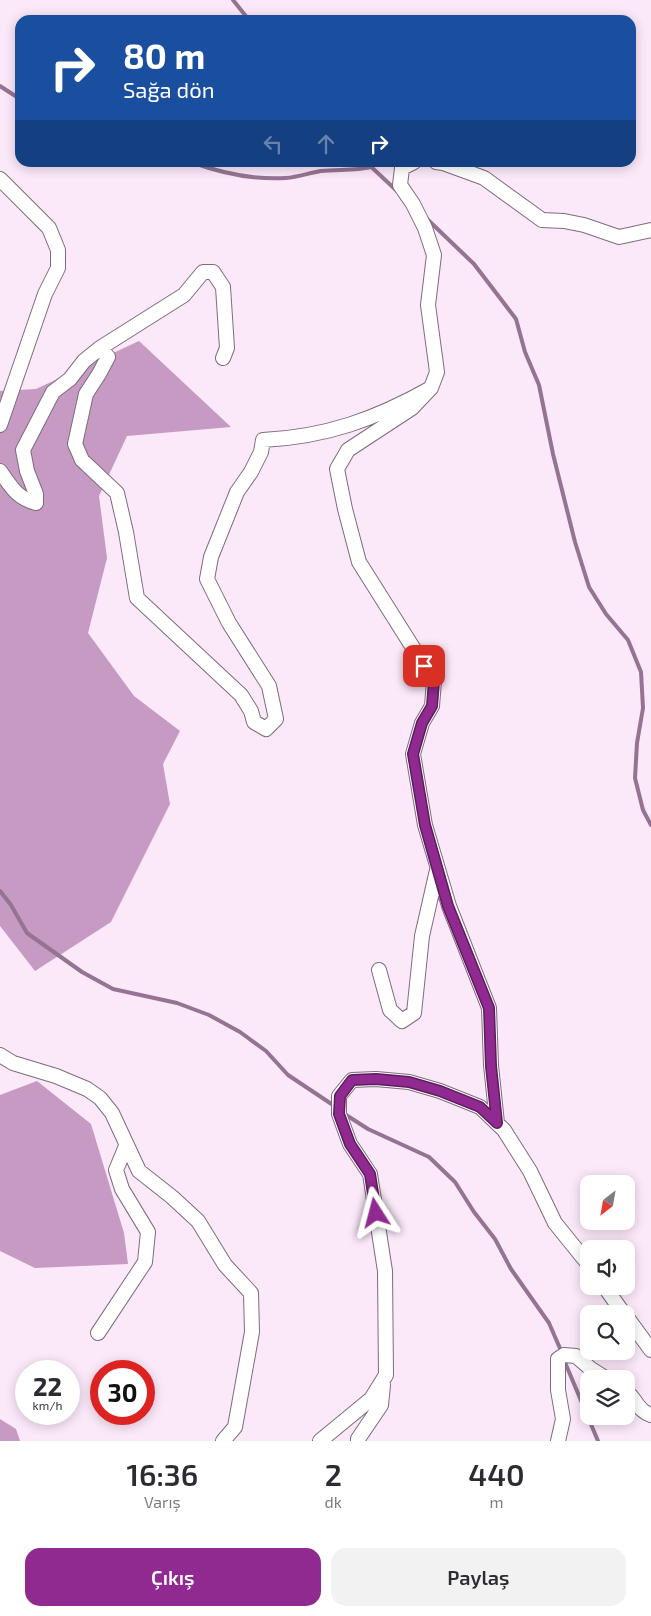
<!DOCTYPE html>
<html lang="tr">
<head>
<meta charset="utf-8">
<style>
	:root { --surface:#fff; --page:#f2f2f3; --text:#2b2b33; --muted:#7c7c81; --accent:#912a90 }
	body { margin:0; font-family:"Exo 2",sans-serif; background:var(--page); color:var(--text); height:100vh; display:flex; flex-direction:column; font-size:19px; white-space:nowrap }
	* { box-sizing:border-box; margin:0 }
	p { font-size:16px; color:var(--muted) }
	.icon { flex:none; width:28px; height:28px; fill:none; stroke:currentColor; stroke-width:2; stroke-linecap:round; stroke-linejoin:round }
	.map { position:relative; height:1441px; overflow:hidden }
	.details { display:flex; flex-direction:column; background:var(--surface); flex:1 }
	.details>* { flex:none }
	.top-card { position:absolute; left:15px; top:15px; width:621px; height:152px; border-radius:15px; box-shadow:0 2px 12px #0003; background:#1a4fa0; color:#fff; overflow:hidden }
	.needle { width:32px; rotate:211deg }
	.buttons { position:absolute; left:580px; top:1175px; display:grid; gap:10px }
	.buttons a { display:grid; place-items:center; width:55px; height:55px; border-radius:10px; background:var(--surface); box-shadow:0 2px 12px #0003; font-size:25px }
	.speed { position:absolute; left:15px; top:1360px; display:flex; gap:10px; font-size:25px; font-weight:700; text-align:center }
	.speed>* { display:grid; place-content:center; width:65px; height:65px; border-radius:50%; background:var(--surface); box-shadow:0 2px 12px #0003; line-height:1 }
	.speed small { font-size:12px; font-weight:400 }
	.speed .limit { border:8px solid #d22; background:#fff; color:#111 }
	.pin { position:absolute; display:grid; place-items:center; width:42px; height:42px; color:#fff; margin:-21px; border-radius:10px; box-shadow:0 2px 8px #0006 }
	.me { position:absolute; width:55px; margin:-28px; rotate:351deg; stroke-linejoin:round; filter:drop-shadow(0 0 4px #0008) }
	.turn { display:flex; align-items:center; gap:18px; height:105px; padding:0 25px; font-size:22px }
	.turn .icon { width:65px; height:65px; stroke-width:2.5 }
	.turn b { display:block; font-size:35px; line-height:42px }
	.lanes { display:flex; align-items:center; height:48px; padding:0 25px; background:#0003; justify-content:center; gap:25px; direction:ltr }
	.lanes .off { opacity:.35 }
	.eta { display:flex; justify-content:space-evenly; align-items:center; height:85px; text-align:center }
	.eta b { font-size:30px; font-weight:600; line-height:35px }
	.button { display:flex; gap:10px; margin-top:auto; padding:10px 25px }
	.button a { flex:1; height:58px; border-radius:15px; background:var(--accent); color:#fff; font-size:20px; font-weight:600; line-height:58px; text-align:center }
	.button a+a { background:var(--page); color:var(--text) }
	.map>svg:first-child { display:block }
	.forest { fill:#c69ac3 }
	.lines { fill:none; stroke-linecap:round; stroke-linejoin:round }
	.stream { stroke:#947492; stroke-width:4 }
	.minor-casing { stroke:#7d6d7c; stroke-width:16 }
	.minor { stroke:#fff; stroke-width:14 }
	.route-casing { stroke:#5e1b5e; stroke-width:12 }
	.route { stroke:#912a90; stroke-width:9 }
</style>
</head>
<body>
<div class="map">
<svg width="651" height="1441" viewBox="0 0 651 1441">
	<rect width="100%" height="100%" fill="#fbe8f9"/>
	<path class="forest" d="M 139,341 L 231,427 L 127,436 L 99,496 L 107,558 L 88,633 L 134,696 L 180,731 L 163,764 L 170,804 L 111,922 L 35,971 L 0,926 L 0,391 L 36,389 Z
		M 37,1081 L 91,1124 L 124,1233 L 128,1264 L 35,1268 L 0,1251 L 0,1095 Z
		M 0,1419 L 16,1429 L 20,1441 L 0,1441 Z"/>
	<g class="lines">
		<path class="stream" d="M 233,0 L 249,20
			M 0,86 L 20,99
			M 191,162 C 221,173 254,180 286,178 C 298,177 309,173 321,171 C 338,169 354,171 371,167
			M 366,162 L 397,191
			M 426,218 L 474,264 L 516,319 L 525,352 L 539,385 L 553,454 L 575,542 L 589,587 L 606,614 L 628,640 L 641,672 L 643,708 L 637,743 L 635,778 L 643,810 L 651,825
			M 0,891 L 11,905 L 27,933 L 82,972 L 113,989 L 177,1003 L 209,1015 L 240,1032 L 266,1051 L 288,1075 L 336,1107
			M 343,1113 L 368,1129 L 429,1157 L 455,1182 L 474,1212 L 495,1239 L 511,1269 L 549,1323 L 562,1353
			M 564,1360 L 598,1441"/>
		<g class="minor-casing">
			<path id="minor" d="M 414,162 L 402,168 L 400,185 L 413,204 L 425,228 L 434,255 L 428,305 L 437,372 L 431,388 L 412,408 L 348,450 L 337,469 L 345,509 L 359,562 L 434,681 L 432,706 L 422,723 L 413,754 L 425,825 L 449,906 L 489,1008 L 491,1065 L 497,1123
				M 436,162 L 443,163 L 484,178 L 542,220 L 564,221 L 584,225 L 619,237 L 651,230
				M 0,179 L 49,228 L 58,250 L 58,268 L 45,294 L 0,425
				M 100,348 L 184,295 L 203,272 L 213,272 L 223,287 L 227,348 L 223,358
				M 0,471 C 11,487 17,498 36,503 L 36,494 L 27,471 L 23,450 L 53,392 L 70,379 L 84,361 L 100,348 L 108,357 L 99,374 L 86,394 L 75,444 L 82,460 L 117,493 L 126,532 L 137,598 L 241,695 L 251,711 L 254,722 L 266,729 L 276,719 L 269,686 L 229,623 L 207,579 L 211,557 L 237,492 L 251,472 L 261,452 L 263,440 C 326,437 376,419 431,388
				M 379,970 L 390,1010 L 402,1021 L 414,1013 L 422,936 L 437,870
				M 0,1055 L 13,1063 L 56,1076 L 87,1089 L 100,1098 L 112,1113 L 139,1171 L 172,1197 L 198,1221 L 225,1265 L 251,1293 L 252,1332 L 235,1427 L 223,1441
				M 604,1286 L 624,1314
				M 626,1316 L 651,1350
				M 98,1333 L 145,1262 L 148,1232 L 122,1189 L 116,1170 L 126,1146
				M 626,1391 C 636,1399 638,1411 651,1415
				M 320,1441 L 371,1399 L 386,1375 L 385,1271 L 370,1174 L 350,1144 L 339,1114 L 339,1096 L 352,1080 L 376,1079 L 409,1082 L 440,1091 L 480,1107 L 504,1130 L 530,1171 L 555,1223 L 589,1265
				M 358,1441 L 358,1439 L 381,1405 L 383,1385
				M 558,1441 L 563,1419 L 558,1390 L 558,1359 L 564,1355 L 576,1356 L 591,1369 L 607,1379"/>
		</g>
		<use href="#minor" class="minor"/>
	</g>
	<g class="lines">
		<g class="route-casing">
			<path id="route" d="M 376,1213 L 370,1174 L 350,1144 L 339,1114 L 340,1096 L 352,1080 L 376,1079 L 409,1082 L 440,1091 L 480,1107 L 497,1123 L 491,1066 L 489,1008 L 448,906 L 425,825 L 413,754 L 422,723 L 432,706 L 434,681 L 424,666"/>
		</g>
		<use href="#route" class="route"/>
	</g>
</svg>
<div class="buttons">
<a><svg class="needle" viewBox="-14 -14 28 28"><path d="M0-13l5 13h-10z" fill="#e53935"/><path d="M0 13l5-13h-10z" fill="#7c7c81"/></svg></a>
<a><svg class="icon" aria-label="sound" viewBox="0 0 24 24"><path d="M4 9h4l5-4v14l-5-4H4zM17 9q2 3 0 6"/></svg></a>
<a><svg class="icon" aria-label="search" viewBox="0 0 24 24"><circle cx="10" cy="10" r="6"/><path d="M15 15l6 6"/></svg></a>
<a><svg class="icon" aria-label="layers" viewBox="0 0 24 24"><path d="M12 4l9 5-9 5-9-5zM3 14l9 5 9-5"/></svg></a>
</div>
<div class="speed"><div>22<small>km/h</small></div><div class="limit">30</div></div>
<div class="pin" style="left:424px;top:666px;background:#d93025"><svg class="icon" aria-label="arrive" viewBox="0 0 24 24"><path d="M6 21V4h12l-3 4 3 4H6"/></svg></div>
<svg class="me" style="left:376px;top:1213px" viewBox="-20 -20 40 40"><path d="M0-17L14 15 0 8-14 15z" fill="#912a90" stroke="#fff" stroke-width="4"/></svg>
<div class="top-card">
<div class="turn"><svg class="icon" aria-label="right" viewBox="0 0 24 24"><path d="M7 20v-9h11M14 6l5 5-5 5"/></svg><div><b>80 m</b>Sağa dön</div></div>
<div class="lanes"><svg class="icon off" aria-label="left" viewBox="0 0 24 24"><path d="M17 20v-9H6M10 6l-5 5 5 5"/></svg><svg class="icon off" aria-label="ahead" viewBox="0 0 24 24"><path d="M12 20V5M6 11l6-6 6 6"/></svg><svg class="icon" aria-label="right" viewBox="0 0 24 24"><path d="M7 20v-9h11M14 6l5 5-5 5"/></svg></div>
</div>
</div>
<section class="details">
<div class="eta">
<div><b>16:36</b><p>Varış</p></div>
<div><b>2</b><p>dk</p></div>
<div><b>440</b><p>m</p></div>
</div>
<div class="button"><a>Çıkış</a><a>Paylaş</a></div>
</section>
</body>
</html>
